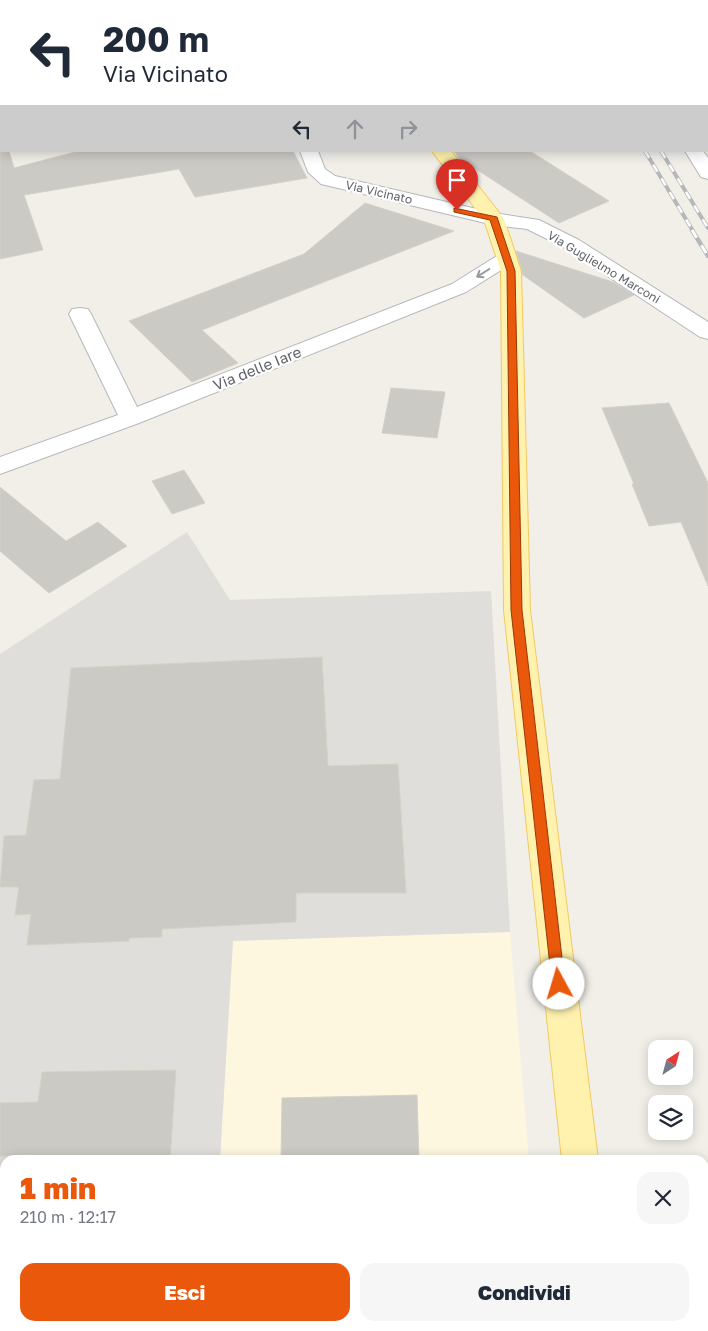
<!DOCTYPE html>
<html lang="it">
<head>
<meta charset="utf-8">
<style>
	:root { --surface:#fff; --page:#f6f6f7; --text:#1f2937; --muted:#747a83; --accent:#ea580c }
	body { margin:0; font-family:"Golos Text",sans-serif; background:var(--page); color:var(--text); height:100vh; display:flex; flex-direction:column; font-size:19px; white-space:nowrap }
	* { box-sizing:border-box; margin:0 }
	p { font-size:16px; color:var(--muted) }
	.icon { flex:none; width:28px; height:28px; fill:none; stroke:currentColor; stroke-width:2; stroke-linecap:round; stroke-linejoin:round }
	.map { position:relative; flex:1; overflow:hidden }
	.details { position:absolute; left:0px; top:1155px; width:709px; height:176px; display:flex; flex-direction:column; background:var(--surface); border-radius:15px 15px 0 0; box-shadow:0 2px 12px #0003 }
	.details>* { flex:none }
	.top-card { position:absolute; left:0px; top:0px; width:709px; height:152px; box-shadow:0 2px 12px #0003; background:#fff; color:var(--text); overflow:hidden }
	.needle { width:32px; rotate:36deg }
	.fabs { position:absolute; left:648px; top:1040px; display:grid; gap:10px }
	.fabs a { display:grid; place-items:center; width:45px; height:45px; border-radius:10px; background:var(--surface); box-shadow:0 2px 12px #0003; font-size:25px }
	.pin { position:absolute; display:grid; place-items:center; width:42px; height:42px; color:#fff; margin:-51px -21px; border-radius:50% 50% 50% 0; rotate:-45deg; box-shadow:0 0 5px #0007 }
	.pin .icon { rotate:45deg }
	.me { position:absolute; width:55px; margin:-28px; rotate:354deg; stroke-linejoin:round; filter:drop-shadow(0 0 4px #0008) }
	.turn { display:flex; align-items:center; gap:18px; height:105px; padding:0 20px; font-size:22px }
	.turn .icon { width:65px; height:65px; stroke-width:2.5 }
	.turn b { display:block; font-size:35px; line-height:42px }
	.lanes { display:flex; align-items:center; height:48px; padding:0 20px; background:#0003; justify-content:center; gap:25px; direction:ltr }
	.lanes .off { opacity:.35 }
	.round { display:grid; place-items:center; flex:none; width:52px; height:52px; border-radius:15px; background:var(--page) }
	.overview { display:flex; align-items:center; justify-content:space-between; height:85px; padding:0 20px }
	h1 { font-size:30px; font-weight:800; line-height:38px; color:var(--accent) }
	.button { display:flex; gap:10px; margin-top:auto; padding:10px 20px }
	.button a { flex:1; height:58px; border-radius:15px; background:var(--accent); color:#fff; font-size:20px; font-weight:800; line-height:58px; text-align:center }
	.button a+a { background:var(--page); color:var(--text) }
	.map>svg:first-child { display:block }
	.commercial { fill:#fef7e0 }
	.industrial { fill:#e0deda }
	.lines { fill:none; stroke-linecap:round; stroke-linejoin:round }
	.stream { stroke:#aadaff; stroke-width:12 }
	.building { fill:#cccac5; stroke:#d6d1c6 }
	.lane-casing { stroke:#b5b8bc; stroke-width:24 }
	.street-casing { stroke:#b5b8bc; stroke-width:2 }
	.primary-casing { stroke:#f2c960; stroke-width:2 }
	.lane { stroke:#fff; stroke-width:21 }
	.street { fill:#fff; fill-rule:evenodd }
	.primary { fill:#fff2af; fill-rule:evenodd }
	.rail-far1-casing { stroke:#b6b7b8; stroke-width:4 }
	.rail-casing { stroke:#b6b7b8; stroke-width:4.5 }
	.rail-far1 { stroke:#fff; stroke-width:2.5; stroke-dasharray:8; stroke-linecap:butt }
	.rail { stroke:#fff; stroke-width:3; stroke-dasharray:9; stroke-linecap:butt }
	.oneway { stroke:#979a9d }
	.route { fill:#ea580c; stroke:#983908 }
	.labels { text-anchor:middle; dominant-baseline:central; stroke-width:4.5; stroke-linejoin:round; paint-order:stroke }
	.far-street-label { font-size:12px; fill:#5f6368; stroke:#fff }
	.street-label { font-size:15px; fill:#5f6368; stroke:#fff }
</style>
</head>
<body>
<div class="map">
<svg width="708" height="1331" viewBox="0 0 708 1331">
	<rect width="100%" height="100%" fill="#f1efe8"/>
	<path class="commercial" d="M 510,932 L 529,1160 L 220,1160 L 233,941 Z
		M 211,1326 L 544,1326 L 544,1331 L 210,1331 Z"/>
	<path class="industrial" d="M 187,532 L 230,600 L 491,591 L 510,932 L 233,941 L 220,1160 L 5,1160 L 5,1326 L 211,1326 L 210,1331 L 0,1331 L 0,654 Z
		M 708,1194 L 708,1331 L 667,1331 L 666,1326 L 704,1326 L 704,1195 Z"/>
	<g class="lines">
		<path class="stream" d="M 449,1 L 451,0"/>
	</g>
	<path class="building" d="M 0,142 L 1,151 L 9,151 L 14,168 L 79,151 L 293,151 L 307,178 L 195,197 L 179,169 L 24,195 L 43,250 L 0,259 Z
		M 454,151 L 530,151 L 609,201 L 559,223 L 459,158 Z
		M 365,203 L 454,231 L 202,330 L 238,363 L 192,382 L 129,321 L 304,254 Z
		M 516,251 L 613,282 L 634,295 L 584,318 L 523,275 Z
		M 391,388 L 445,392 L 437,438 L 382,433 Z
		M 669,403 L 708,483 L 708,586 L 681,522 L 649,526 L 632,484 L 634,484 L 602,408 Z
		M 184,470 L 205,503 L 172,514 L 152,481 Z
		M 0,487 L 66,541 L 98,522 L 127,546 L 49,593 L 0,551 Z
		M 322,657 L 328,766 L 398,764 L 406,893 L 296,893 L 296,922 L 162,929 L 162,937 L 129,938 L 129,941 L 27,945 L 31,914 L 15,915 L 19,887 L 0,887 L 4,836 L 26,835 L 34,780 L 60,779 L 71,668 Z
		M 176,1070 L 170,1160 L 31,1160 L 32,1155 L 0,1156 L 0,1103 L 38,1102 L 42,1072 Z
		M 417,1095 L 419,1160 L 281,1160 L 282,1098 Z"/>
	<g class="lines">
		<g class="lane-casing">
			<path id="lane" d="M 648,1 L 651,0"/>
		</g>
		<g class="street-casing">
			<path id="street" d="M 207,0 L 223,0 L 224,1 L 208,1 Z
				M 589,0 L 605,0 L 606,1 L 590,1 Z
				M 0,130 L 1,130 L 1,140 L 0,140 Z
				M 300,151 L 318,151 L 325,169 L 335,176 L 494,213 L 539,220 L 579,240 L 708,322 L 708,339 L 700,337 L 565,248 L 527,229 L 494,225 L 321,184 L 308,172 Z
				M 685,151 L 703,151 L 708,158 L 708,179 L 701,177 Z
				M 507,252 L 514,254 L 517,258 L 514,262 L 466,292 L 139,423 L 0,474 L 0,457 L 118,415 L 69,314 L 72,309 L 80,308 L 88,309 L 91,314 L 137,407 L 452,284 L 500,254 Z"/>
		</g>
		<g class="primary-casing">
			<path id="primary" d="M 362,0 L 378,0 L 379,1 L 363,1 Z
				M 432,151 L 451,151 L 504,219 L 521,271 L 530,610 L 598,1160 L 562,1160 L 504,610 L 501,271 L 484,220 Z
				M 581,1326 L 620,1326 L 621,1331 L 581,1331 Z"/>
		</g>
		<use href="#lane" class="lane"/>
		<use href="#street" class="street"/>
		<use href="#primary" class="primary"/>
		<g class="rail-far1-casing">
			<path id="rail-far1" d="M 645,151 L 693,231
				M 661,151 L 708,228"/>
		</g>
		<g class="rail-casing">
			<path id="rail" d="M 692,230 L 708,256"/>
		</g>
		<use href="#rail-far1" class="rail-far1"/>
		<use href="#rail" class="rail"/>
	</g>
	<defs><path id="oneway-shaft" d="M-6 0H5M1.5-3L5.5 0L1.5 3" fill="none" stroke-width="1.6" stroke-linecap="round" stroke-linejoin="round" transform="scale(1.25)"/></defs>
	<use class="oneway" href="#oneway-shaft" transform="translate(483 273) rotate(148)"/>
	<path class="route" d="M 454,208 L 497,217 L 515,271 L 522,610 L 565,984 L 563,989 L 559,990 L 554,989 L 552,984 L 511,610 L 507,271 L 490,220 L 454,212 Z"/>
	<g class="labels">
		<g class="far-street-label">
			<text transform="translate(379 192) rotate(13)">Via Vicinato</text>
			<text transform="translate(604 267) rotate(31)">Via Guglielmo Marconi</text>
		</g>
		<g class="street-label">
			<text transform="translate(257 368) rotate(-22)">Via delle Iare</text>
		</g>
	</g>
</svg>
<div class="fabs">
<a><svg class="needle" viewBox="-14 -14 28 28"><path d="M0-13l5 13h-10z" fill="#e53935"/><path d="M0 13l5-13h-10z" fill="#747a83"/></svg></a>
<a><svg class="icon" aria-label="layers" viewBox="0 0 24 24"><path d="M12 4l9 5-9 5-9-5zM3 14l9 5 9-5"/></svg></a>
</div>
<div class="pin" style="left:457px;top:210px;background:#d93025"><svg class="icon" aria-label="arrive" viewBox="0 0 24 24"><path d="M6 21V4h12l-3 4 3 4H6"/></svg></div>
<svg class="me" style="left:559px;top:984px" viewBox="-20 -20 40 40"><circle r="19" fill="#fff"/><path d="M0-13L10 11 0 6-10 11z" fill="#ea580c"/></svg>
<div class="top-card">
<div class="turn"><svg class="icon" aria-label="left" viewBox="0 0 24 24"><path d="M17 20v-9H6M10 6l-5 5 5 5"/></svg><div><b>200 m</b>Via Vicinato</div></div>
<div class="lanes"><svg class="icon" aria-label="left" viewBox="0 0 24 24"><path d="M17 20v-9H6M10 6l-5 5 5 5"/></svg><svg class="icon off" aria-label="ahead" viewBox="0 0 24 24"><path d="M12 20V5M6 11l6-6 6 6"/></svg><svg class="icon off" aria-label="right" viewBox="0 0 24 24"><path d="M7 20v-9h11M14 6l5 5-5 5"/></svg></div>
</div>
<section class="details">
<div class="overview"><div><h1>1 min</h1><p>210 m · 12:17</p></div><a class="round"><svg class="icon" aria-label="close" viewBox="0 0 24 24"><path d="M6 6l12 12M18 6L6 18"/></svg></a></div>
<div class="button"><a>Esci</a><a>Condividi</a></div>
</section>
</div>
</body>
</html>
